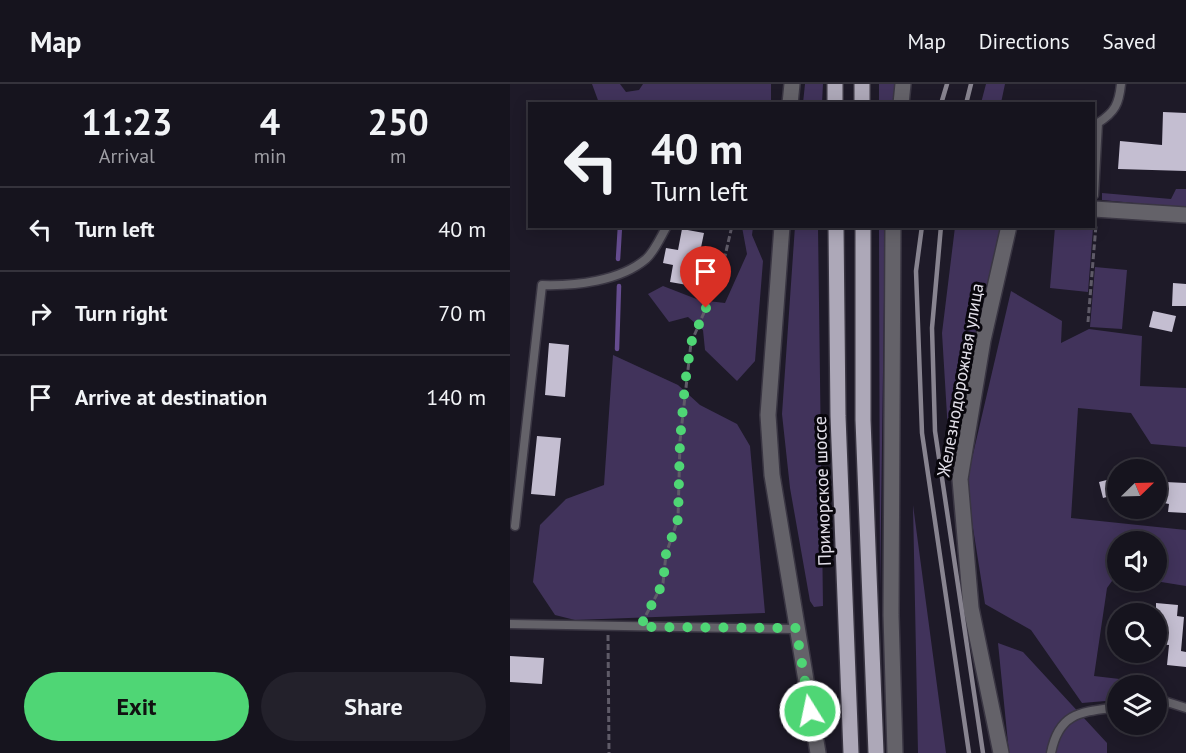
<!DOCTYPE html>
<html lang="en">
<head>
<meta charset="utf-8">
<style>
	:root { --surface:#16141e; --page:#23212b; --text:#f1f3f6; --muted:#9e9ea4; --line:#35333c; --accent:#4fd675 }
	body { margin:0; font-family:"PT Sans",sans-serif; background:var(--page); color:var(--text); height:100vh; display:flex; flex-direction:column; font-size:22px; white-space:nowrap }
	* { box-sizing:border-box; margin:0 }
	p { font-size:20px; color:var(--muted) }
	.icon { flex:none; width:33px; height:33px; fill:none; stroke:currentColor; stroke-width:2; stroke-linecap:round; stroke-linejoin:round }
	.map { position:relative; flex:1; overflow:hidden }
	.drawer { display:flex; flex-direction:column; background:var(--surface); width:510px }
	.drawer>* { flex:none }
	.banner { position:absolute; left:18px; top:18px; width:567px; height:126px; border-radius:0px; box-shadow:0 3px 15px #0003,0 0 0 2px var(--line); background:#16141e; color:var(--text); overflow:hidden }
	.needle { width:39px; rotate:67deg }
	.controls { position:absolute; left:597px; top:375px; display:grid; gap:12px }
	.controls a { display:grid; place-items:center; width:60px; height:60px; border-radius:50%; background:var(--surface); box-shadow:0 3px 15px #0003,0 0 0 2px var(--line); font-size:30px }
	.pin { position:absolute; display:grid; place-items:center; width:51px; height:51px; color:#fff; margin:-62px -26px; border-radius:50% 50% 50% 0; rotate:-45deg; box-shadow:0 0 6px #0007 }
	.pin .icon { rotate:45deg }
	.me { position:absolute; width:66px; margin:-33px; rotate:350deg; stroke-linejoin:round; filter:drop-shadow(0 0 4px #0008) }
	.turn { display:flex; align-items:center; gap:21px; height:126px; padding:0 24px; font-size:27px }
	.turn .icon { width:78px; height:78px; stroke-width:2.5 }
	.turn b { display:block; font-size:42px; line-height:51px }
	.eta { display:flex; justify-content:space-evenly; align-items:center; height:102px; text-align:center }
	.eta b { font-size:36px; font-weight:600; line-height:42px }
	.primary-button { display:flex; gap:12px; margin-top:auto; padding:12px 24px }
	.primary-button a { flex:1; height:69px; border-radius:36px; background:var(--accent); color:#111; font-size:24px; font-weight:600; line-height:69px; text-align:center }
	.primary-button a+a { background:var(--page); color:var(--text) }
	ul { padding:0; list-style:none }
	li { display:flex; align-items:center; gap:18px; height:84px; padding:0 24px; border-top:2px solid var(--line) }
	li div { flex:1 }
	li b { display:block; font-size:22px }
	li em { font-style:normal }
	header { display:flex; align-items:center; gap:36px; box-sizing:border-box; height:84px; padding:0 30px; background:var(--surface); border-bottom:2px solid var(--line) }
	header strong { font-size:28px }
	nav { display:flex; gap:33px; margin-inline-start:auto; font-size:21px }
	main { display:flex; flex:1; min-height:0 }
	.map>svg:first-child { display:block }
	.green { fill:#41335b }
	.lines { fill:none; stroke-linecap:round; stroke-linejoin:round }
	.stream { stroke:#654c8f; stroke-width:4.5 }
	.building { fill:#c4bed1 }
	.service-casing { stroke:#3a3643; stroke-width:11 }
	.minor-casing { stroke:#3a3643; stroke-width:18 }
	.tertiary-casing { stroke:#3a3643; stroke-width:18 }
	.primary-casing { stroke:#3a3643; stroke-width:18 }
	.path { stroke:#5f5b68; stroke-width:3; stroke-dasharray:6 3; stroke-linecap:butt }
	.service { stroke:#646269; stroke-width:8 }
	.minor { stroke:#646269; stroke-width:15 }
	.tertiary { stroke:#646269; stroke-width:15 }
	.primary { stroke:#ada8b8; stroke-width:15 }
	.rail { stroke:#888490; stroke-width:4.5 }
	.route { stroke:#4fd675; stroke-width:10; stroke-dasharray:0 18 }
	.labels { text-anchor:middle; dominant-baseline:central; stroke-width:6; stroke-linejoin:round; paint-order:stroke }
	.street-label { font-size:18px; fill:#e3e0ea; stroke:#08060c }
</style>
</head>
<body>
<header>
<strong>Map</strong>
<nav><a>Map</a><a>Directions</a><a>Saved</a></nav>
</header>
<main>
<section class="drawer">
<div class="eta">
<div><b>11:23</b><p>Arrival</p></div>
<div><b>4</b><p>min</p></div>
<div><b>250</b><p>m</p></div>
</div>
<ul>
<li><svg class="icon" aria-label="left" viewBox="0 0 24 24"><path d="M17 20v-9H6M10 6l-5 5 5 5"/></svg><div><b>Turn left</b></div><em>40 m</em></li>
<li><svg class="icon" aria-label="right" viewBox="0 0 24 24"><path d="M7 20v-9h11M14 6l5 5-5 5"/></svg><div><b>Turn right</b></div><em>70 m</em></li>
<li><svg class="icon" aria-label="arrive" viewBox="0 0 24 24"><path d="M6 21V4h12l-3 4 3 4H6"/></svg><div><b>Arrive at destination</b></div><em>140 m</em></li>
</ul>
<div class="primary-button"><a>Exit</a><a>Share</a></div>
</section>
<div class="map">
<svg width="676" height="669" viewBox="0 0 676 669">
	<rect width="100%" height="100%" fill="#1e1a28"/>
	<path class="green" d="M 82,0 L 110,0 L 116,8 L 129,6 L 133,0 L 261,0 L 261,19 L 89,19 Z
		M 295,0 L 313,0 L 312,19 L 293,19 Z
		M 369,0 L 387,0 L 383,19 L 369,20 Z
		M 476,0 L 495,0 L 491,19 L 471,19 Z
		M 666,105 L 676,105 L 676,124 L 592,116 L 592,109 L 661,115 Z
		M 285,142 L 308,143 L 313,522 L 304,523 L 300,517 L 280,404 L 272,330 Z
		M 232,143 L 243,143 L 242,151 L 253,177 L 245,277 L 227,297 L 195,266 L 193,246 L 178,233 L 159,238 L 138,210 L 153,202 L 189,216 L 215,219 L 237,170 Z
		M 369,143 L 375,143 L 370,508 L 369,147 Z
		M 445,143 L 489,143 L 492,157 L 465,261 L 441,397 L 432,249 Z
		M 545,143 L 583,144 L 578,208 L 540,204 Z
		M 585,183 L 617,186 L 612,245 L 580,243 Z
		M 501,207 L 552,237 L 551,259 L 579,245 L 632,252 L 630,302 L 676,304 L 676,363 L 641,360 L 621,329 L 568,324 L 561,434 L 676,446 L 676,502 L 645,497 L 646,458 L 608,458 L 607,490 L 597,504 L 584,592 L 627,597 L 628,601 L 608,602 L 607,616 L 572,619 L 521,546 L 475,520 L 456,400 Z
		M 103,271 L 168,301 L 190,321 L 227,340 L 240,362 L 255,529 L 65,536 L 45,531 L 23,498 L 30,441 L 56,415 L 94,401 Z
		M 403,421 L 436,669 L 408,669 Z
		M 488,559 L 513,568 L 597,659 L 597,669 L 499,669 Z"/>
	<g class="lines">
		<path class="stream" d="M 108,175 L 110,142
			M 107,265 L 109,202"/>
	</g>
	<path class="building" d="M 653,28 L 676,29 L 676,87 L 608,85 L 610,57 L 652,61 Z
		M 172,145 L 194,149 L 183,202 L 160,198 L 163,181 L 153,179 L 156,164 L 168,166 Z
		M 663,199 L 676,200 L 676,222 L 662,222 Z
		M 643,227 L 666,232 L 662,248 L 639,243 Z
		M 39,259 L 59,261 L 55,313 L 35,311 Z
		M 27,352 L 51,354 L 45,412 L 21,410 Z
		M 608,393 L 608,410 L 593,414 L 589,398 Z
		M 655,398 L 676,399 L 676,429 L 658,428 L 659,420 L 654,419 Z
		M 646,519 L 668,521 L 667,532 L 674,533 L 671,567 L 676,568 L 676,583 L 657,581 L 659,561 L 646,560 Z
		M 0,572 L 34,574 L 32,600 L 0,598 Z"/>
	<g class="lines">
		<g class="service-casing">
			<path id="service" d="M 584,111 L 588,39 C 605,28 609,20 611,0
				M 5,442 L 32,201 C 66,202 110,197 136,175 C 145,167 151,152 157,142
				M 0,540 L 286,545
				M 646,618 L 654,617 L 676,624
				M 541,669 C 549,628 571,628 608,623"/>
		</g>
		<g class="minor-casing">
			<path id="minor" d="M 584,125 L 676,131
				M 491,669 L 461,524 L 450,395 L 473,256 L 499,142"/>
		</g>
		<g class="tertiary-casing">
			<path id="tertiary" d="M 280,20 L 282,0
				M 391,20 L 393,0
				M 272,142 L 258,331 L 262,391 L 308,669
				M 383,142 L 381,531 L 385,669"/>
		</g>
		<g class="primary-casing">
			<path id="primary" d="M 325,20 L 325,0
				M 352,20 L 352,0
				M 326,142 L 328,332 L 341,669
				M 353,142 L 353,336 L 366,669"/>
		</g>
		<path class="path" d="M 578,238 L 586,141
			M 136,531 L 153,499 L 156,470 L 168,435 L 170,357 L 181,259 L 211,189 L 222,142
			M 98,551 L 99,669"/>
		<use href="#service" class="service"/>
		<use href="#minor" class="minor"/>
		<use href="#tertiary" class="tertiary"/>
		<use href="#primary" class="primary"/>
		<path class="rail" d="M 431,20 L 437,0
			M 456,20 L 461,0
			M 412,142 L 406,187 L 412,349 L 459,669
			M 431,142 L 422,244 L 425,347 L 473,669"/>
	</g>
	<g class="lines">
		<path class="route" d="M 196,224 L 181,259 L 175,300 L 170,357 L 168,435 L 156,470 L 153,499 L 130,543 L 286,544 L 300,627"/>
	</g>
	<g class="labels">
		<g class="street-label">
			<text transform="translate(450 296) rotate(-80)">Железнодорожная улица</text>
			<text transform="translate(312 407) rotate(-92)">Приморское шоссе</text>
		</g>
	</g>
</svg>
<div class="controls">
<a><svg class="needle" viewBox="-14 -14 28 28"><path d="M0-13l5 13h-10z" fill="#e53935"/><path d="M0 13l5-13h-10z" fill="#9e9ea4"/></svg></a>
<a><svg class="icon" aria-label="sound" viewBox="0 0 24 24"><path d="M4 9h4l5-4v14l-5-4H4zM17 9q2 3 0 6"/></svg></a>
<a><svg class="icon" aria-label="search" viewBox="0 0 24 24"><circle cx="10" cy="10" r="6"/><path d="M15 15l6 6"/></svg></a>
<a><svg class="icon" aria-label="layers" viewBox="0 0 24 24"><path d="M12 4l9 5-9 5-9-5zM3 14l9 5 9-5"/></svg></a>
</div>
<div class="pin" style="left:196px;top:224px;background:#d93025"><svg class="icon" aria-label="arrive" viewBox="0 0 24 24"><path d="M6 21V4h12l-3 4 3 4H6"/></svg></div>
<svg class="me" style="left:300px;top:627px" viewBox="-20 -20 40 40"><circle r="17" fill="#4fd675" stroke="#fff" stroke-width="3"/><path d="M0-11L8 9 0 5-8 9z" fill="#fff"/></svg>
<div class="banner">
<div class="turn"><svg class="icon" aria-label="left" viewBox="0 0 24 24"><path d="M17 20v-9H6M10 6l-5 5 5 5"/></svg><div><b>40 m</b>Turn left</div></div>
</div>
</div>
</main>
</body>
</html>
